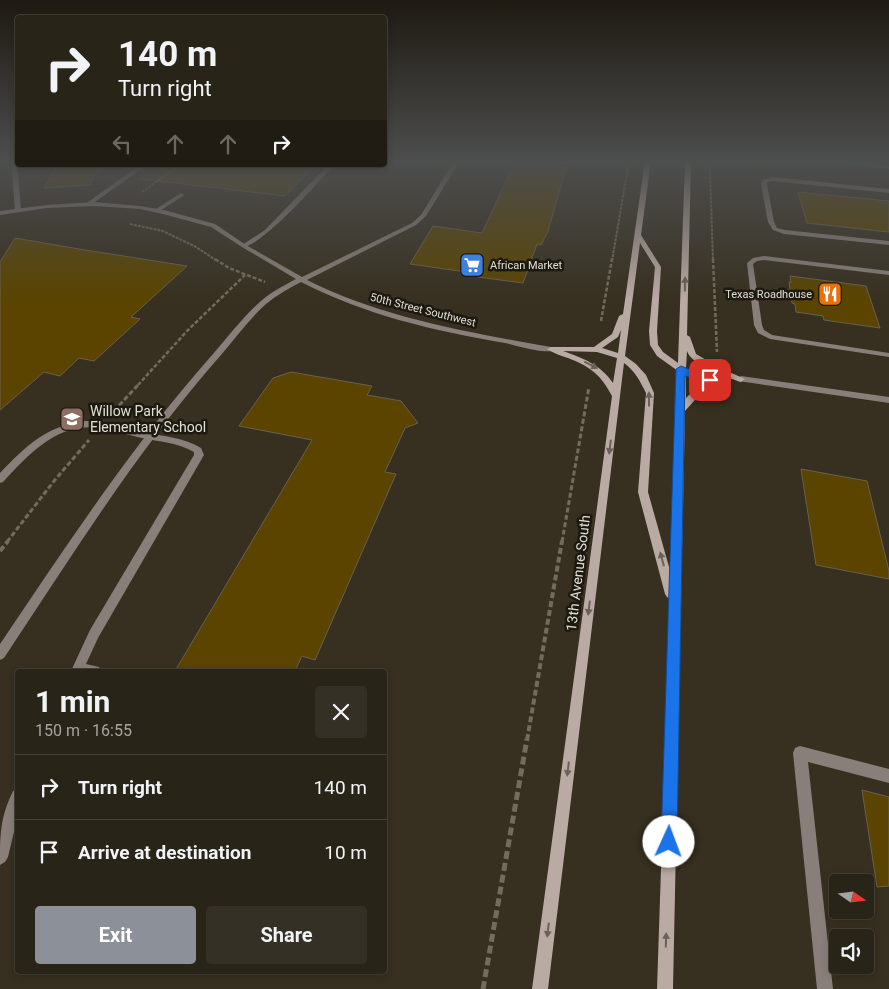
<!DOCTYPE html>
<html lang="en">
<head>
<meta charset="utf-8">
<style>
	:root { --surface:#292418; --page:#353025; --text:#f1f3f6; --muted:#a5a4a2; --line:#454137; --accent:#8c9099 }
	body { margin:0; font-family:Roboto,sans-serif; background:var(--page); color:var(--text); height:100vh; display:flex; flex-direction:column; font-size:19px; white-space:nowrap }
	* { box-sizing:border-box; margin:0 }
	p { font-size:16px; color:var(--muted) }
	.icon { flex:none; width:28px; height:28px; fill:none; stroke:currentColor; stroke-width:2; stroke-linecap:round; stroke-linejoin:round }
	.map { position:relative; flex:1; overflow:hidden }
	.drawer { position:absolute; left:15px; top:669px; width:372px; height:305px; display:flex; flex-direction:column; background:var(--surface); border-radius:5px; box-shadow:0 2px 8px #0003,0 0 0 1px var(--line) }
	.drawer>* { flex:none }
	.hud { position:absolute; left:15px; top:15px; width:372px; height:152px; border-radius:5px; box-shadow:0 2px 8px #0003,0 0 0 1px var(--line); background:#292418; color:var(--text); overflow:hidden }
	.needle { width:32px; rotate:104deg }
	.buttons { position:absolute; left:829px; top:874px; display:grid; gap:10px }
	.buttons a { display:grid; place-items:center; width:45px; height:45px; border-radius:5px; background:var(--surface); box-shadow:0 2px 8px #0003,0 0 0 1px var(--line); font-size:25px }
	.pin { position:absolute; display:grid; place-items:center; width:42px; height:42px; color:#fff; margin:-21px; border-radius:10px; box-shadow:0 2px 8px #0006 }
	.me { position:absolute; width:55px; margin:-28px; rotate:2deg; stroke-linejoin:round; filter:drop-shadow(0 0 4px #0008) }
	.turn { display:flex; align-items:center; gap:18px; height:105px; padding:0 20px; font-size:22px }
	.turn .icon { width:65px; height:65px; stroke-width:2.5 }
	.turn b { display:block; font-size:35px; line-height:42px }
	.lanes { display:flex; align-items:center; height:48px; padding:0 20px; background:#0003; justify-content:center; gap:25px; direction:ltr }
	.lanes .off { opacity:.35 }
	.round { display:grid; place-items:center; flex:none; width:52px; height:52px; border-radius:5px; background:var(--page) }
	.summary { display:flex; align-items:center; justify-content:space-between; height:85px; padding:0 20px }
	h1 { font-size:30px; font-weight:700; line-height:38px }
	.button { display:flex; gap:10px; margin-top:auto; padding:10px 20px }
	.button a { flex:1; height:58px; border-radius:5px; background:var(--accent); color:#fff; font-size:20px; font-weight:700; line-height:58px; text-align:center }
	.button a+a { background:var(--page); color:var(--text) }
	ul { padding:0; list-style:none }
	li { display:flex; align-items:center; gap:15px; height:65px; padding:0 20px; border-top:1px solid var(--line) }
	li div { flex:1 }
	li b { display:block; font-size:19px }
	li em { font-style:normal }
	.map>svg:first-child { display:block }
	.building { fill:#5a4400; stroke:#68614e }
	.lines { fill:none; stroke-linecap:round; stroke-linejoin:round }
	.path-far4 { stroke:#726c5e; stroke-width:2; stroke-dasharray:3 1; stroke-linecap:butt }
	.path-far3 { stroke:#726c5e; stroke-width:2.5; stroke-dasharray:4 2; stroke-linecap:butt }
	.path-far2 { stroke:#726c5e; stroke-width:3; stroke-dasharray:5 2.5; stroke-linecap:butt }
	.path-far1 { stroke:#726c5e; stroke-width:4; stroke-dasharray:6 3; stroke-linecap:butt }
	.path { stroke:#726c5e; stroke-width:5; stroke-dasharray:8 4; stroke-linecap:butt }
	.service { fill:#887f7a; fill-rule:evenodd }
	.minor { fill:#887f7a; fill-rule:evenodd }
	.tertiary { fill:#887f7a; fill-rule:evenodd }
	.secondary { fill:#b9aaa3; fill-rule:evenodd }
	.oneway { fill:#6a625a }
	.route { fill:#1a73e8; stroke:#114b97 }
	.labels { text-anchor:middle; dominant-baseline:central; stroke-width:5; stroke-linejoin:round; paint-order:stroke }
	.far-poi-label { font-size:11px; fill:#e2ded4; stroke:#1c1911; text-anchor:start }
	.far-street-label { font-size:11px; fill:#e2ded4; stroke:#1c1911 }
	.poi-label { font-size:14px; fill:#e2ded4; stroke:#1c1911; text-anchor:start }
	.street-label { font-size:14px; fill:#e2ded4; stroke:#1c1911 }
</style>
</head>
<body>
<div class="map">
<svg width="889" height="989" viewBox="0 0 889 989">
	<rect width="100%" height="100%" fill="#373020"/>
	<path class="building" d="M 515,162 L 566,168 L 548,231 L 541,245 L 537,244 L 523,283 L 478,277 L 480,274 L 410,264 L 433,226 L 482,233 Z
		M 58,165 L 100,165 L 90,185 L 44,188 Z
		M 149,165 L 316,165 L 285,196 L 141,179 L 141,171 Z
		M 798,192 L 889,201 L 889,232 L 807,223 Z
		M 15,238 L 85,250 L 187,266 L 131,317 L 140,319 L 94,361 L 79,358 L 60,376 L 44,372 L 0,410 L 0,262 Z
		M 790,276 L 866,286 L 880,328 L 824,320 L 823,316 L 796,312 L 795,304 L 792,303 L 789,282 L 791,283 Z
		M 291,372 L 372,386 L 367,395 L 401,401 L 418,423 L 405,428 L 385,472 L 396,474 L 315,660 L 302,656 L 295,671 L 175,671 L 312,440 L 239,426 L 273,378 Z
		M 801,469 L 867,481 L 889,571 L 889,579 L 816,565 Z
		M 862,790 L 889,797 L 889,886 L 877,887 Z"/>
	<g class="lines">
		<path class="path-far4" d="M 707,161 L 710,172 L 713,261
			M 142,192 L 180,165
			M 130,224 L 163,231 L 196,247 L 217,261
			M 612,261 L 629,161"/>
		<path class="path-far3" d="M 215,259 L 229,268 L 265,282
			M 713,259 L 717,352
			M 601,321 L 612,259
			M 138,385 L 187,331 L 245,275"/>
		<path class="path-far2" d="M 114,411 L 139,384
			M 7,542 L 54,481 L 89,440
			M 562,542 L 589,387"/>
		<path class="path-far1" d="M 0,551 L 8,541
			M 527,740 L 562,541"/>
		<path class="path" d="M 483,989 L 527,739"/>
		<path class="service" d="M 11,161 L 17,161 L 21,210 L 18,212 L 15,210 Z
			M 140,165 L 147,165 L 92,204 L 88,204 L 88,202 Z
			M 328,165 L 334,165 C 320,181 260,248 242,247 L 242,245 L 265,230 Z
			M 773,177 L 889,189 L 889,193 L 773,181 L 767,182 L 767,184 L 774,222 L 777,228 L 785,230 L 889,241 L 889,245 L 784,234 L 773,230 L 768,222 L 761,184 L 763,180 Z
			M 181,193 L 184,195 L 183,196 L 161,210 L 156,209 Z
			M 764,256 L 889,271 L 889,275 L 764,260 L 757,261 L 753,264 L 762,325 L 764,330 L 772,335 L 889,353 L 889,357 L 770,339 L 758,333 L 754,325 L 747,263 L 753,258 Z
			M 85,421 C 105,421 123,427 142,432 C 162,436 183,437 201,448 L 204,455 L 98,638 L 86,664 L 99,667 L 101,671 L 71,671 L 90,630 L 194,455 L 194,452 C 177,442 159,442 142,438 C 128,435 114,430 100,428 C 58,422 30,453 3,482 L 0,483 L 0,473 C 26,446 46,426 85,421 Z
			M 800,746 L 889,769 L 889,783 L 808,762 L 833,989 L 817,989 L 793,753 L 795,748 Z
			M 18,789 L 18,815 L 8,857 L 5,862 L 0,865 C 0,835 0,818 13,791 Z"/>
		<path class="minor" d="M 454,161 L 460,161 L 426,216 L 416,225 L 307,280 C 383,318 467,332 551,347 L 555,349 L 554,351 C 541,353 519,346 505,343 C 435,331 365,315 301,282 C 289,288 277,295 266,304 C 249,319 235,339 221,355 C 138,449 73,554 4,658 L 0,660 L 0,644 C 67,545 133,444 213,354 C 228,337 243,317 261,301 C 271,292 283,286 296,279 L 242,247 L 211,227 L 163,214 L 140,209 L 94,206 L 47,208 L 0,215 L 0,211 L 47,205 L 94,202 L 140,206 L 164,210 L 215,224 L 246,245 L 302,277 L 412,223 L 421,215 Z
			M 741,376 L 889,397 L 889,403 L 738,381 L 737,379 Z"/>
		<path class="tertiary" d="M 826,161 L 847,161 L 889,165 L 889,169 Z"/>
		<path class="secondary" d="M 645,161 L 651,161 L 641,235 L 661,267 L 657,331 L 658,345 L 663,352 L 678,363 L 685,161 L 691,161 L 687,335 L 690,337 L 696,354 L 720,368 L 745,379 L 741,382 C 728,378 691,365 687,351 L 686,369 L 695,374 L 721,380 L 722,382 L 702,392 L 685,411 L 673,989 L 657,989 L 670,599 L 667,597 L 665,594 L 638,492 L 646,393 C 640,381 635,371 624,363 L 548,989 L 532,989 L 612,396 C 601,375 591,367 568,358 C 561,356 553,353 547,349 L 551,347 L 594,347 L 612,334 L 619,316 L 623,314 ZM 640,243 L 655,267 L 649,331 L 650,345 L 657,356 L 678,371 L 671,574 L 648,492 L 654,393 L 646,375 L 636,364 L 625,356 ZM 621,330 L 618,353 L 602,348 L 618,337 ZM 563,351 L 597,352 L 617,358 L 613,383 C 601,365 583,358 563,351 ZM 686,376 L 707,382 L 696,388 L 686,398 Z"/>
	</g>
	<defs><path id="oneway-solid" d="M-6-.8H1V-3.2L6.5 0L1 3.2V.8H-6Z" transform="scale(1.25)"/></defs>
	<g class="oneway">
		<use href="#oneway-solid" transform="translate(685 284) rotate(-89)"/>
		<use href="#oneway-solid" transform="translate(591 365) rotate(27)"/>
		<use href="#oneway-solid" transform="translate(649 399) rotate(-90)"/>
		<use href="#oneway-solid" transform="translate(610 447) rotate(97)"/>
		<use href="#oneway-solid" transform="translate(662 559) rotate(-105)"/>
		<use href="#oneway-solid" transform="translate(589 608) rotate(97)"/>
		<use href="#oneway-solid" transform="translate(568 769) rotate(97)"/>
		<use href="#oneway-solid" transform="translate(548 930) rotate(97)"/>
		<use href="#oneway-solid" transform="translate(666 940) rotate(-88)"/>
	</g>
	<linearGradient id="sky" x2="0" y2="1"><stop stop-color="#1e1a12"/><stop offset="0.54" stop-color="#4d4e4e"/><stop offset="1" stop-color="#4d4e4e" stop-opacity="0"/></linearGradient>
	<rect width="889" height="300" fill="url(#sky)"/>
	<path class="route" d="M 681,366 L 715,380 L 710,383 L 685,376 L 677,842 L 675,848 L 669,851 L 663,848 L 661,842 L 676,369 Z"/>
	<defs>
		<g id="supermarket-square" transform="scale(1.25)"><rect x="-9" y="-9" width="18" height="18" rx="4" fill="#3f7fe0" stroke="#1c1911"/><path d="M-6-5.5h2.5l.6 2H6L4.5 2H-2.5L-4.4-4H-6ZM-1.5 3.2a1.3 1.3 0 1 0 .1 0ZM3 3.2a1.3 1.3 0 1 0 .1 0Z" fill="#fff"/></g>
		<g id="restaurant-square" transform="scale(1.25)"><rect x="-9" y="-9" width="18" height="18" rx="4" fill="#e8710a" stroke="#1c1911"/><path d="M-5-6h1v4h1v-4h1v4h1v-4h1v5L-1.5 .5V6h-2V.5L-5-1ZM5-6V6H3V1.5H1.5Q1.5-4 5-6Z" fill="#fff"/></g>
		<g id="school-square" transform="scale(1.25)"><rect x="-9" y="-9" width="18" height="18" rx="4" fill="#8d6e63" stroke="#1c1911"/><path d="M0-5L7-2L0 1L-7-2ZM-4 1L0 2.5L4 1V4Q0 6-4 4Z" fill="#fff"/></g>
	</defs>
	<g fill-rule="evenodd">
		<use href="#supermarket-square" x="472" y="265"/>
		<use href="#restaurant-square" x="830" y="294"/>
		<use href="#school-square" x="72" y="419"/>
	</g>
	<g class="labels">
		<g class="far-poi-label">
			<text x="490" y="265">African Market</text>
			<text x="812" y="294" text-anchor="end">Texas Roadhouse</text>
		</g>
		<g class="far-street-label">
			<text transform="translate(423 310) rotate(14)">50th Street Southwest</text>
		</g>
		<g class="poi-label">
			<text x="90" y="411">Willow Park<tspan x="90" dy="16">Elementary School</tspan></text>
		</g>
		<g class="street-label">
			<text transform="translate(578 573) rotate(-83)">13th Avenue South</text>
		</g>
	</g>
</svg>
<div class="buttons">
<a><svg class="needle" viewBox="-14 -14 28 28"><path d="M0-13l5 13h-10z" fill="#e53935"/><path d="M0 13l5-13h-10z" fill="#a5a4a2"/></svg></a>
<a><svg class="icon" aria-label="sound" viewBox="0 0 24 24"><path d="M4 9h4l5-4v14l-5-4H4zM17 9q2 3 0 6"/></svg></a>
</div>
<div class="pin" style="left:710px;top:380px;background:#d93025"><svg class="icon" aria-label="arrive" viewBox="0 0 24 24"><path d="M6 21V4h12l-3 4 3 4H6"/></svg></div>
<svg class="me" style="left:669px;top:842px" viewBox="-20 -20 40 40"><circle r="19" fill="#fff"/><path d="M0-13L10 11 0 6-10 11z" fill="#1a73e8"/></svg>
<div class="hud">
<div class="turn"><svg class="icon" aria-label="right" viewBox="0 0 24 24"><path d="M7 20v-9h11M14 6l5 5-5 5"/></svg><div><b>140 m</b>Turn right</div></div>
<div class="lanes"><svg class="icon off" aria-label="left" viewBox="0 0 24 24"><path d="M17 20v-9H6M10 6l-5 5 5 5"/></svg><svg class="icon off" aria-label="ahead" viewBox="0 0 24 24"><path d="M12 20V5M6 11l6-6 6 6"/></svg><svg class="icon off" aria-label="ahead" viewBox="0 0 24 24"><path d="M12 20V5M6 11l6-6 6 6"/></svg><svg class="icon" aria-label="right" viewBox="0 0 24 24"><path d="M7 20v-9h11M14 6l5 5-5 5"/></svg></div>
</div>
<section class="drawer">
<div class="summary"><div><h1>1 min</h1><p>150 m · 16:55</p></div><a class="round"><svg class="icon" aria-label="close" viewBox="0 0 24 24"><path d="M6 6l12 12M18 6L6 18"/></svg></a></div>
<ul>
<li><svg class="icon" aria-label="right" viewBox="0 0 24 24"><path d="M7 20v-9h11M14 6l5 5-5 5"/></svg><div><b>Turn right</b></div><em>140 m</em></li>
<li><svg class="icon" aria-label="arrive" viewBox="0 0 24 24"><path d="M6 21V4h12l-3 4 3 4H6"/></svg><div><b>Arrive at destination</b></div><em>10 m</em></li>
</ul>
<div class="button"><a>Exit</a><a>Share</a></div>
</section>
</div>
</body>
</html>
